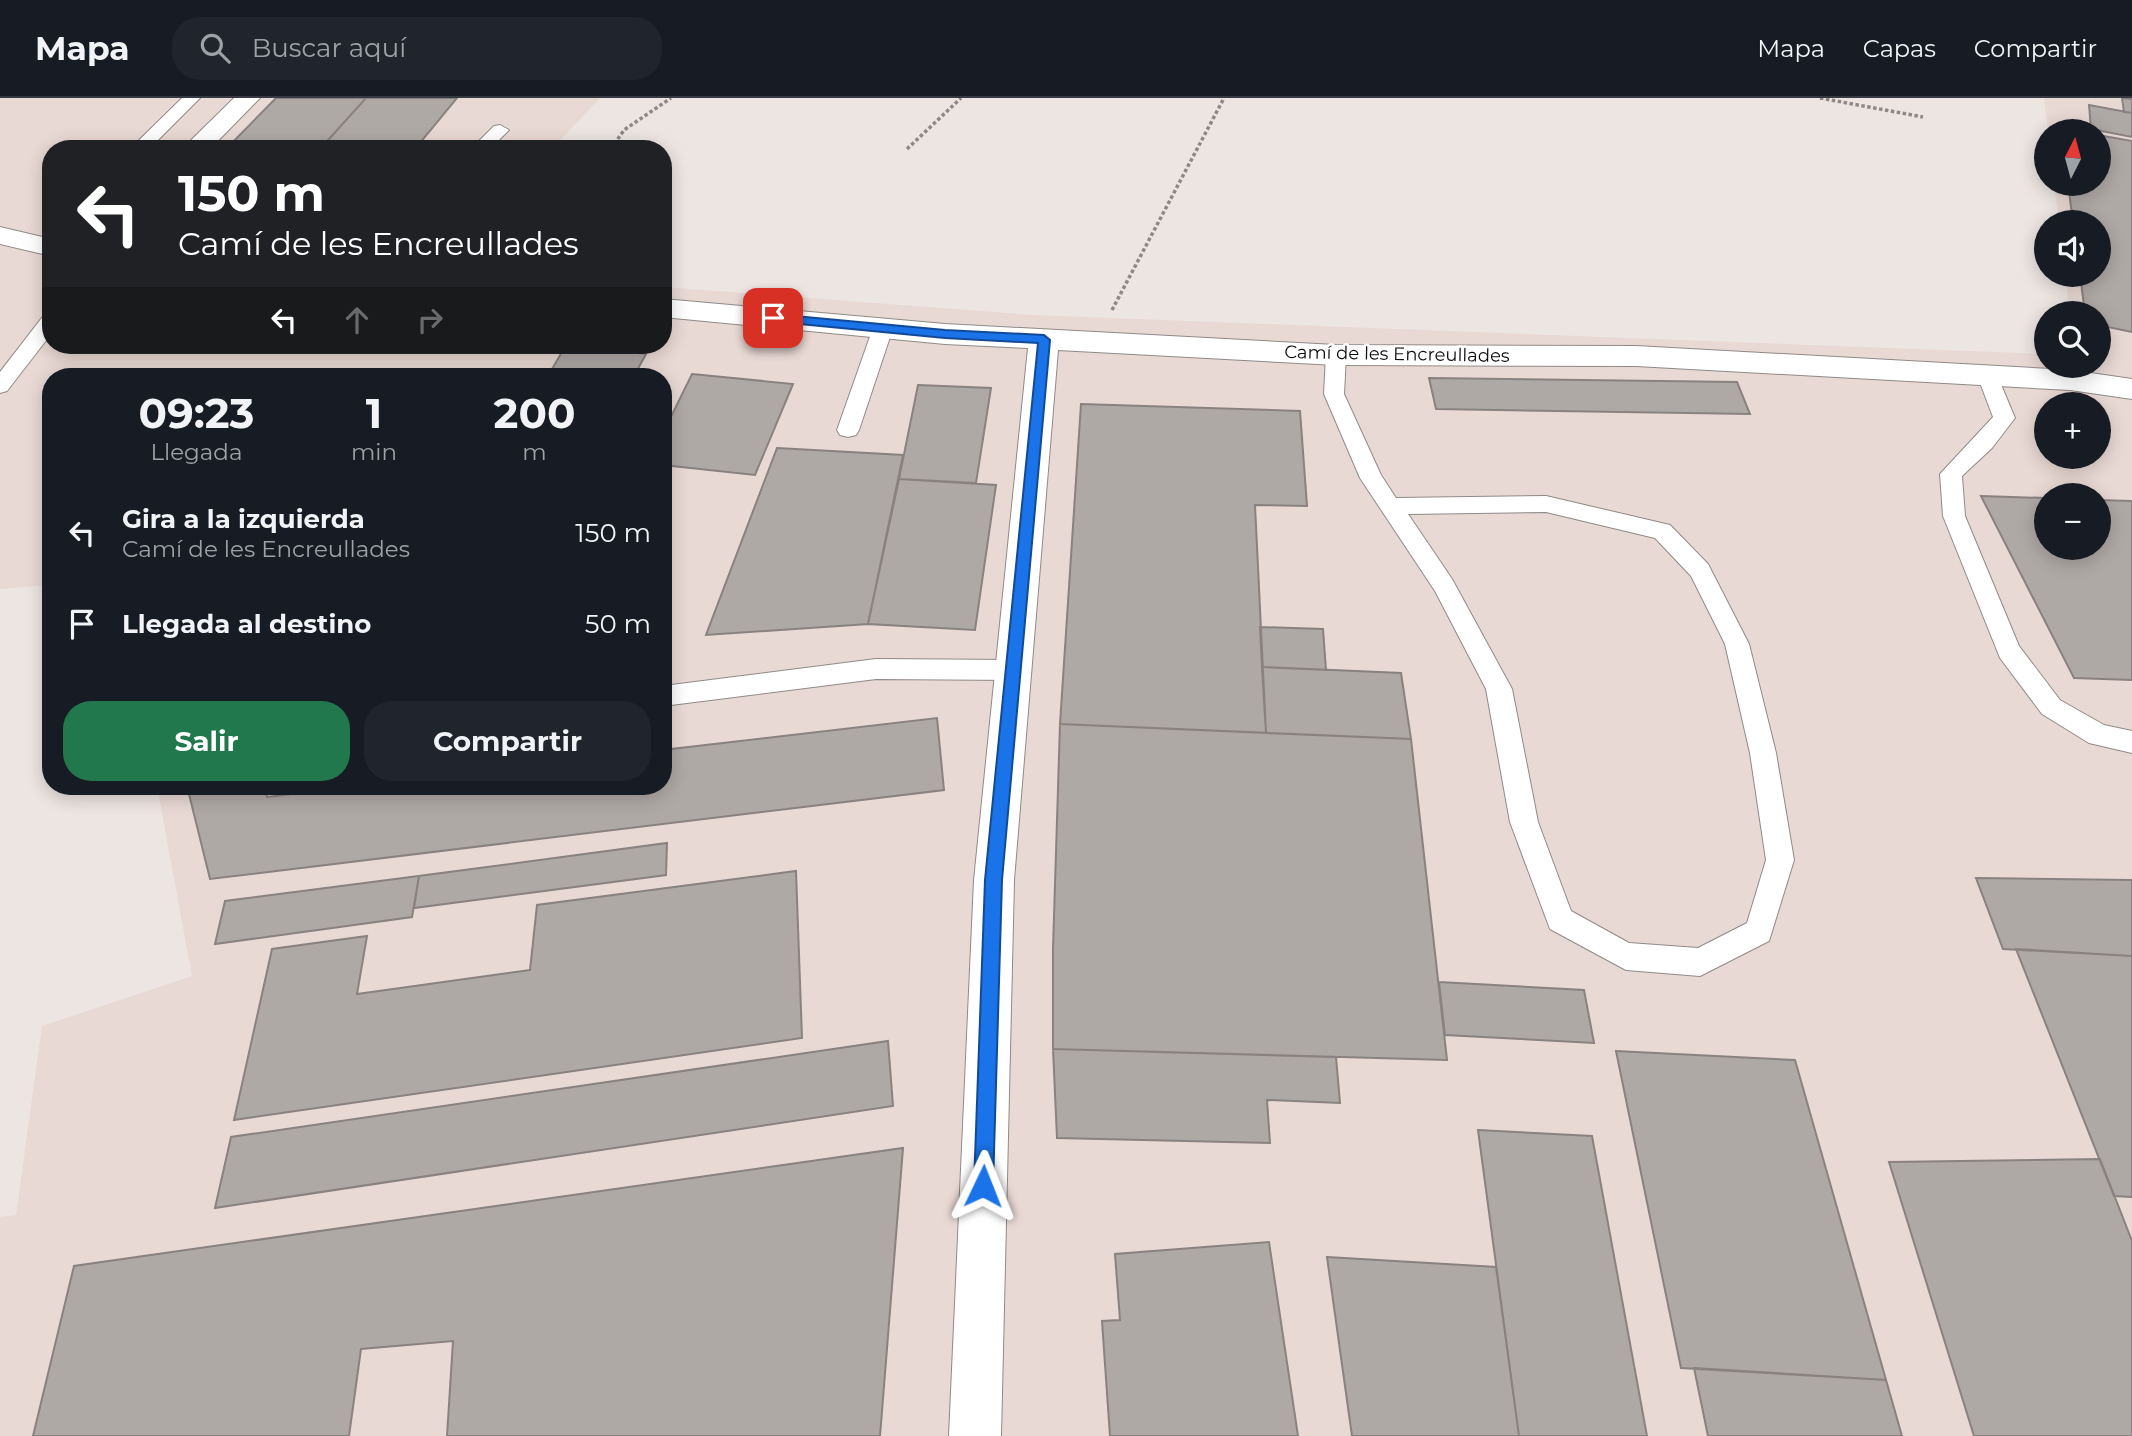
<!DOCTYPE html>
<html lang="es">
<head>
<meta charset="utf-8">
<style>
	:root { --surface:#171b24; --page:#20242c; --text:#f1f3f6; --muted:#9ea1a6; --line:#363941; --accent:#20784c }
	body { margin:0; font-family:Montserrat,sans-serif; background:var(--page); color:var(--text); height:100vh; display:flex; flex-direction:column; font-size:26px; white-space:nowrap }
	* { box-sizing:border-box; margin:0 }
	p { font-size:23px; color:var(--muted) }
	.icon { flex:none; width:38px; height:38px; fill:none; stroke:currentColor; stroke-width:2; stroke-linecap:round; stroke-linejoin:round }
	.map { position:relative; flex:1; overflow:hidden }
	.drawer { position:absolute; left:42px; top:270px; width:630px; height:427px; display:flex; flex-direction:column; background:var(--surface); border-radius:28px; box-shadow:0 4px 18px #0003 }
	.drawer>* { flex:none }
	.banner { position:absolute; left:42px; top:42px; width:630px; height:214px; border-radius:28px; box-shadow:0 4px 18px #0003; background:#202124; color:#fff; overflow:hidden }
	.needle { width:46px; rotate:6deg }
	.tools { position:absolute; left:2034px; top:21px; display:grid; gap:14px }
	.tools a { display:grid; place-items:center; width:77px; height:77px; border-radius:50%; background:var(--surface); box-shadow:0 4px 18px #0003; font-size:35px }
	.pin { position:absolute; display:grid; place-items:center; width:60px; height:60px; color:#fff; margin:-30px; border-radius:14px; box-shadow:0 4px 10px #0006 }
	.me { position:absolute; width:77px; margin:-38px; rotate:2deg; stroke-linejoin:round; filter:drop-shadow(0 0 5px #0008) }
	.turn { display:flex; align-items:center; gap:24px; height:147px; padding:0 21px; font-size:32px }
	.turn .icon { width:91px; height:91px; stroke-width:2.5 }
	.turn b { display:block; font-size:49px; line-height:60px }
	.lanes { display:flex; align-items:center; height:66px; padding:0 21px; background:#0003; justify-content:center; gap:35px; direction:ltr }
	.lanes .off { opacity:.35 }
	.eta { display:flex; justify-content:space-evenly; align-items:center; height:119px; text-align:center }
	.eta b { font-size:42px; font-weight:700; line-height:49px }
	.button { display:flex; gap:14px; margin-top:auto; padding:14px 21px }
	.button a { flex:1; height:80px; border-radius:28px; background:var(--accent); color:#fff; font-size:28px; font-weight:700; line-height:80px; text-align:center }
	.button a+a { background:var(--page); color:var(--text) }
	ul { padding:0; list-style:none }
	li { display:flex; align-items:center; gap:21px; height:91px; padding:0 21px }
	li div { flex:1 }
	li b { display:block; font-size:26px }
	li em { font-style:normal }
	header { display:flex; align-items:center; gap:42px; box-sizing:border-box; height:98px; padding:0 35px; background:var(--surface); border-bottom:2px solid var(--line) }
	header strong { font-size:33px }
	nav { display:flex; gap:38px; margin-inline-start:auto; font-size:24px }
	.search { width:490px; height:63px; background:var(--page); display:flex; align-items:center; gap:18px; box-sizing:border-box; padding:0 24px; border-radius:28px; color:var(--muted); font-size:26px }
	.map>svg:first-child { display:block }
	.built { fill:#e9d9d4; fill-rule:evenodd }
	.building { fill:#afa9a6; stroke:#898280; stroke-width:2 }
	.lines { fill:none; stroke-linecap:round; stroke-linejoin:round }
	.service-casing { stroke:#908a87; stroke-width:2 }
	.minor-casing { stroke:#908a87; stroke-width:2 }
	.path { stroke:#8e8987; stroke-width:3.5; stroke-dasharray:3.5 2.5; stroke-linecap:butt }
	.service { fill:#fff; fill-rule:evenodd }
	.minor { fill:#fff; fill-rule:evenodd }
	.route { fill:#1a73e8; stroke:#114b97; stroke-width:2 }
	.labels { text-anchor:middle; dominant-baseline:central; stroke-width:5; stroke-linejoin:round; paint-order:stroke }
	.far-street-label { font-size:18px; fill:#0f0c0c; stroke:#fff }
</style>
</head>
<body>
<header>
<strong>Mapa</strong>
<div class="search"><svg class="icon" aria-label="search" viewBox="0 0 24 24"><circle cx="10" cy="10" r="6"/><path d="M15 15l6 6"/></svg>Buscar aquí</div>
<nav><a>Mapa</a><a>Capas</a><a>Compartir</a></nav>
</header>
<div class="map">
<svg width="2132" height="1338" viewBox="0 0 2132 1338">
	<rect width="100%" height="100%" fill="#ece5e2"/>
	<path class="built" d="M 0,0 L 600,0 L 552,51 L 51,51 L 51,247 L 663,247 L 663,189 L 1034,217 L 2046,256 L 2046,268 L 2098,268 L 2098,215 L 2070,215 L 2065,177 L 2098,177 L 2098,124 L 2059,124 L 2054,86 L 2098,86 L 2098,33 L 2048,33 L 2044,0 L 2132,0 L 2132,1338 L 0,1338 L 0,1119 L 16,1117 L 42,928 L 192,878 L 157,688 L 663,688 L 663,278 L 51,278 L 51,487 L 0,491 ZM 2046,306 L 2098,306 L 2098,359 L 2046,359 ZM 2046,397 L 2098,397 L 2098,450 L 2046,450 Z"/>
	<path class="building" d="M 276,0 L 366,0 L 320,51 L 226,51 Z
		M 366,0 L 457,0 L 415,51 L 320,51 Z
		M 2122,0 L 2132,1 L 2132,15 L 2124,14 Z
		M 2089,7 L 2132,15 L 2132,39 L 2091,31 Z
		M 2098,37 L 2132,43 L 2132,234 L 2098,227 L 2098,215 L 2085,215 L 2080,177 L 2098,177 L 2098,124 L 2073,124 L 2068,86 L 2098,86 Z
		M 566,247 L 646,256 L 634,278 L 548,278 Z
		M 692,276 L 793,286 L 755,377 L 663,367 L 663,335 Z
		M 1429,280 L 1737,284 L 1750,316 L 1436,311 Z
		M 918,287 L 991,290 L 976,385 L 899,381 Z
		M 1081,306 L 1300,313 L 1307,408 L 1255,407 L 1266,635 L 1060,626 Z
		M 777,350 L 903,357 L 868,526 L 706,537 Z
		M 899,381 L 996,387 L 975,532 L 868,526 Z
		M 1981,398 L 2046,400 L 2046,450 L 2098,450 L 2098,402 L 2132,403 L 2132,582 L 2074,580 Z
		M 1260,529 L 1323,531 L 1326,572 L 1262,569 Z
		M 1262,569 L 1401,575 L 1411,641 L 1266,635 Z
		M 937,620 L 944,692 L 210,781 L 187,688 L 265,688 L 267,699 L 359,688 L 663,688 L 663,652 Z
		M 1060,626 L 1411,641 L 1447,962 L 1053,951 L 1053,851 Z
		M 667,745 L 666,777 L 414,810 L 419,778 Z
		M 796,773 L 802,940 L 234,1022 L 272,851 L 367,838 L 357,896 L 530,872 L 537,807 Z
		M 419,778 L 412,819 L 215,846 L 225,803 Z
		M 1976,780 L 2132,782 L 2132,858 L 2003,851 Z
		M 2016,851 L 2132,858 L 2132,1099 L 2114,1098 Z
		M 1439,884 L 1584,892 L 1594,945 L 1445,937 Z
		M 888,943 L 893,1008 L 215,1110 L 231,1039 Z
		M 1053,951 L 1336,959 L 1340,1005 L 1267,1002 L 1270,1045 L 1057,1040 Z
		M 1616,953 L 1795,962 L 1886,1282 L 1681,1270 Z
		M 1478,1032 L 1592,1038 L 1647,1338 L 1519,1338 Z
		M 903,1050 L 880,1338 L 447,1338 L 453,1243 L 361,1251 L 349,1338 L 33,1338 L 74,1168 Z
		M 2100,1061 L 2132,1143 L 2132,1338 L 1974,1338 L 1889,1064 Z
		M 1269,1144 L 1298,1338 L 1110,1338 L 1102,1223 L 1120,1222 L 1115,1156 Z
		M 1327,1159 L 1496,1169 L 1519,1338 L 1352,1338 Z
		M 1694,1270 L 1886,1282 L 1902,1338 L 1708,1338 Z"/>
	<g class="lines">
		<g class="service-casing">
			<path id="service" d="M 182,0 L 200,0 L 149,51 L 130,51 Z
				M 500,27 L 509,32 L 490,51 L 471,51 L 494,28 Z
				M 51,216 L 51,236 L 7,293 L 0,295 L 0,274 L 44,217 Z
				M 883,224 L 890,225 L 893,230 L 859,332 L 856,337 L 848,339 L 840,337 L 837,332 L 873,230 L 876,225 Z
				M 1336,250 L 1343,252 L 1346,257 L 1344,296 L 1381,377 L 1396,400 L 1546,398 L 1670,427 L 1708,466 L 1749,546 L 1776,655 L 1794,762 L 1769,843 L 1700,878 L 1626,872 L 1550,831 L 1510,724 L 1486,591 L 1435,493 L 1360,380 L 1324,296 L 1326,257 L 1329,252 ZM 1546,414 L 1655,440 L 1691,478 L 1725,546 L 1750,655 L 1766,762 L 1747,825 L 1698,850 L 1629,845 L 1571,813 L 1538,724 L 1512,591 L 1452,481 L 1408,416 Z
				M 1987,270 L 1994,272 L 1997,277 L 2015,320 L 1992,350 L 1962,378 L 1965,418 L 2019,548 L 2060,602 L 2104,627 L 2132,633 L 2132,655 L 2089,645 L 2042,616 L 2000,560 L 1943,418 L 1940,376 L 1993,319 L 1977,277 L 1980,272 Z
				M 876,561 L 1013,562 L 1022,565 L 1025,572 L 1022,579 L 1013,582 L 876,581 L 663,608 L 663,588 Z"/>
		</g>
		<g class="minor-casing">
			<path id="minor" d="M 234,0 L 260,0 L 210,51 L 182,51 Z
				M 0,129 L 51,141 L 51,158 L 0,146 Z
				M 663,201 L 945,226 L 1336,247 L 1636,248 L 2070,272 L 2132,281 L 2132,301 L 2070,292 L 1636,268 L 1336,267 L 1058,252 L 1014,782 L 1001,1338 L 949,1338 L 974,782 L 1028,250 L 945,246 L 663,219 Z"/>
		</g>
		<path class="path" d="M 1820,0 L 1923,19
			M 611,51 L 624,32 L 671,0
			M 907,51 L 961,0
			M 1112,212 L 1224,0"/>
		<use href="#service" class="service"/>
		<use href="#minor" class="minor"/>
	</g>
	<path class="route" d="M 773,216 L 945,232 L 1044,237 L 1050,242 L 1002,782 L 993,1088 L 990,1095 L 983,1097 L 976,1095 L 974,1088 L 985,782 L 1038,245 L 945,240 L 769,223 L 769,218 Z"/>
	<g class="labels">
		<g class="far-street-label">
			<text transform="translate(1397 256) rotate(1)">Camí de les Encreullades</text>
		</g>
	</g>
</svg>
<div class="tools">
<a><svg class="needle" viewBox="-14 -14 28 28"><path d="M0-13l5 13h-10z" fill="#e53935"/><path d="M0 13l5-13h-10z" fill="#9ea1a6"/></svg></a>
<a><svg class="icon" aria-label="sound" viewBox="0 0 24 24"><path d="M4 9h4l5-4v14l-5-4H4zM17 9q2 3 0 6"/></svg></a>
<a><svg class="icon" aria-label="search" viewBox="0 0 24 24"><circle cx="10" cy="10" r="6"/><path d="M15 15l6 6"/></svg></a>
<a>+</a>
<a>−</a>
</div>
<div class="pin" style="left:773px;top:220px;background:#d93025"><svg class="icon" aria-label="arrive" viewBox="0 0 24 24"><path d="M6 21V4h12l-3 4 3 4H6"/></svg></div>
<svg class="me" style="left:983px;top:1088px" viewBox="-20 -20 40 40"><path d="M0-17L14 15 0 8-14 15z" fill="#1a73e8" stroke="#fff" stroke-width="4"/></svg>
<div class="banner">
<div class="turn"><svg class="icon" aria-label="left" viewBox="0 0 24 24"><path d="M17 20v-9H6M10 6l-5 5 5 5"/></svg><div><b>150 m</b>Camí de les Encreullades</div></div>
<div class="lanes"><svg class="icon" aria-label="left" viewBox="0 0 24 24"><path d="M17 20v-9H6M10 6l-5 5 5 5"/></svg><svg class="icon off" aria-label="ahead" viewBox="0 0 24 24"><path d="M12 20V5M6 11l6-6 6 6"/></svg><svg class="icon off" aria-label="right" viewBox="0 0 24 24"><path d="M7 20v-9h11M14 6l5 5-5 5"/></svg></div>
</div>
<section class="drawer">
<div class="eta">
<div><b>09:23</b><p>Llegada</p></div>
<div><b>1</b><p>min</p></div>
<div><b>200</b><p>m</p></div>
</div>
<ul>
<li><svg class="icon" aria-label="left" viewBox="0 0 24 24"><path d="M17 20v-9H6M10 6l-5 5 5 5"/></svg><div><b>Gira a la izquierda</b><p>Camí de les Encreullades</p></div><em>150 m</em></li>
<li><svg class="icon" aria-label="arrive" viewBox="0 0 24 24"><path d="M6 21V4h12l-3 4 3 4H6"/></svg><div><b>Llegada al destino</b></div><em>50 m</em></li>
</ul>
<div class="button"><a>Salir</a><a>Compartir</a></div>
</section>
</div>
</body>
</html>
